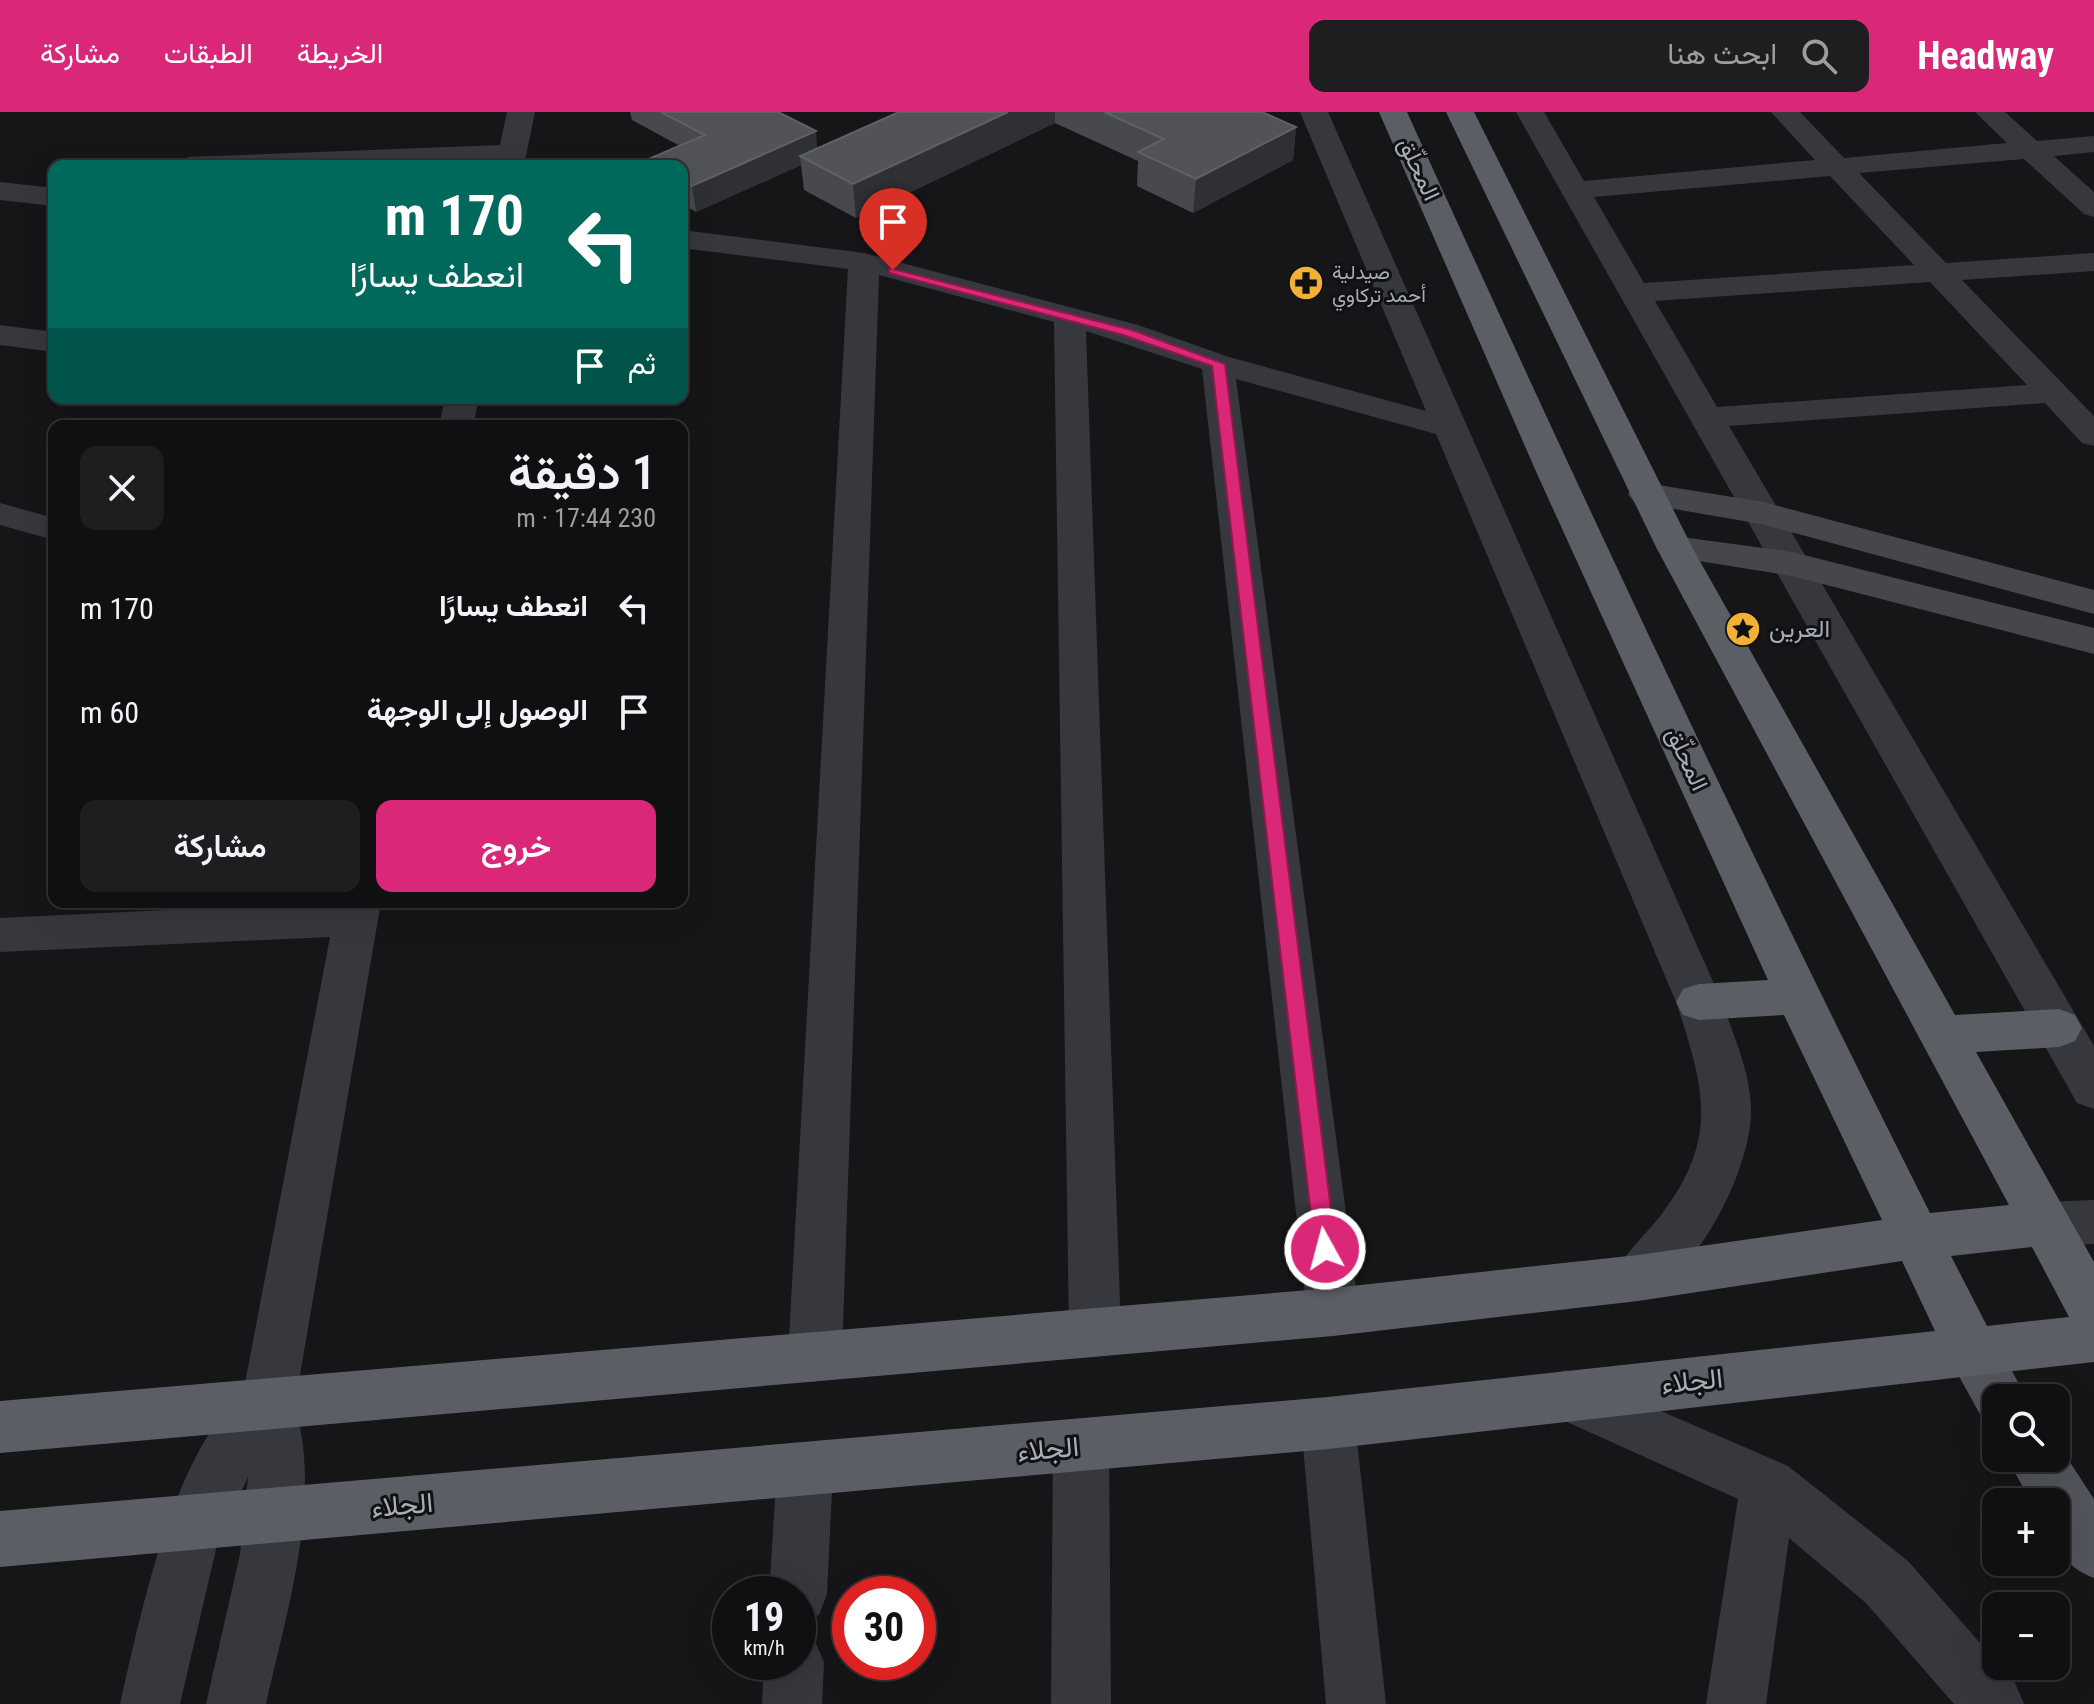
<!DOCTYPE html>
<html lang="ar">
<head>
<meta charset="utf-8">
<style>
	:root { --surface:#101012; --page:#1e1e20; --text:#f1f3f6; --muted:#9c9d9f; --line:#303032; --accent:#db2777 }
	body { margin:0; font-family:"Roboto Condensed",Vazirmatn,sans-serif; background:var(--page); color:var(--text); direction:rtl; height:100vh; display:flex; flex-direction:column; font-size:30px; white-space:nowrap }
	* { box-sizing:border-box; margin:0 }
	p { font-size:26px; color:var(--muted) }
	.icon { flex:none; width:44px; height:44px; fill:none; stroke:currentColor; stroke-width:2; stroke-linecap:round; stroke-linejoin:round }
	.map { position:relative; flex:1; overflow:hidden; direction:ltr }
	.drawer { position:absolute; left:48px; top:308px; width:640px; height:488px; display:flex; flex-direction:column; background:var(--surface); border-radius:16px; box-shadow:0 8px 32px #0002,0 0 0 2px var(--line); direction:rtl }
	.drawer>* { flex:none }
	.guide { position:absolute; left:48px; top:48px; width:640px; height:244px; border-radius:16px; box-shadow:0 8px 32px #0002,0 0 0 2px var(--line); direction:rtl; background:#00695c; color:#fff; overflow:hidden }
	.buttons { position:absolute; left:1982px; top:1272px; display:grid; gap:16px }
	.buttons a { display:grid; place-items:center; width:88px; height:88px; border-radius:16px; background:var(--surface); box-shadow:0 8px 32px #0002,0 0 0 2px var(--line); font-size:40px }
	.speed { position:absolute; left:712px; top:1464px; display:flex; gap:16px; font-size:40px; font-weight:700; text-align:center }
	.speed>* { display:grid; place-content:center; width:104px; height:104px; border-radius:50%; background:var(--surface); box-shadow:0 8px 32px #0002,0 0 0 2px var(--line); line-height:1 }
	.speed small { font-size:20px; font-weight:400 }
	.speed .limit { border:12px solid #d22; background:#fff; color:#111 }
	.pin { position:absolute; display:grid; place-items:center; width:68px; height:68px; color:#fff; margin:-82px -34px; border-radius:50% 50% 50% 0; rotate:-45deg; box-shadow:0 0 8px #0007 }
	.pin .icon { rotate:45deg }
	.me { position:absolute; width:88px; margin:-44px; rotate:353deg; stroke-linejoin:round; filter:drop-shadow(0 0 6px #0008) }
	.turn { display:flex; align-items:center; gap:28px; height:168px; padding:0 32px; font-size:36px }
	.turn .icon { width:104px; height:104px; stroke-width:2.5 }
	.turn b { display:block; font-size:56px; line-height:68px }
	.then { display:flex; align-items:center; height:76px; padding:0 32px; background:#0003; gap:16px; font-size:30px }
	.round { display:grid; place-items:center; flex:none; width:84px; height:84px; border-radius:16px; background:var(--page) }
	.summary { display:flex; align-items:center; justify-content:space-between; height:136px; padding:0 32px }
	h1 { font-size:48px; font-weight:600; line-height:60px }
	.button { display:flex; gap:16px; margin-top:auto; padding:16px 32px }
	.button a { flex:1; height:92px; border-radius:16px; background:var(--accent); color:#fff; font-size:32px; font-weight:600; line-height:92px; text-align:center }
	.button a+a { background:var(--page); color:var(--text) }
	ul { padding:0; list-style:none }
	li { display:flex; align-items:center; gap:24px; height:104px; padding:0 32px }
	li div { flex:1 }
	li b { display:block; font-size:30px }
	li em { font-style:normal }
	header { display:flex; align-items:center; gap:48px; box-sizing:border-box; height:112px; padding:0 40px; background:var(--accent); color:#fff }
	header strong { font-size:38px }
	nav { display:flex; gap:44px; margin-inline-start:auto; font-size:28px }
	.search { width:560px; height:72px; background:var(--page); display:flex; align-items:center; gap:20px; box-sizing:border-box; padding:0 28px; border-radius:16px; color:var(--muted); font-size:30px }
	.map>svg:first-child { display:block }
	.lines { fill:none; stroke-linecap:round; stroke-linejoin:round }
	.minor { fill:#37383d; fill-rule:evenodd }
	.tertiary { fill:#37383d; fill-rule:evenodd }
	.secondary { fill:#45474d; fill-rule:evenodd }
	.primary { fill:#53555c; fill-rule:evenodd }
	.trunk { fill:#5b5e65; fill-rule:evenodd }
	.wall { fill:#47494d }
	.shaded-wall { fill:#2f3033 }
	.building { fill:#525359; stroke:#5f6168; stroke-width:2 }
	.route { fill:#db2777; stroke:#8e194d; stroke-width:2 }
	.labels { text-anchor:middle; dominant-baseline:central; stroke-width:6; stroke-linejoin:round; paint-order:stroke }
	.far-poi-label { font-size:20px; fill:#a8adb8; stroke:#111113; text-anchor:start }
	.street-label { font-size:24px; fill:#a8adb8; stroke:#111113 }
	.poi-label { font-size:24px; fill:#a8adb8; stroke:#111113; text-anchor:start }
	.near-street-label { font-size:28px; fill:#a8adb8; stroke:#111113 }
</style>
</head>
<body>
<header>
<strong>Headway</strong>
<div class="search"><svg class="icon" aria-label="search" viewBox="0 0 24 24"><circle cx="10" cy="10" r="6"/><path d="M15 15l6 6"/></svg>ابحث هنا</div>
<nav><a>الخريطة</a><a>الطبقات</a><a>مشاركة</a></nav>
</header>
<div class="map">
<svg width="2094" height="1592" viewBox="0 0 2094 1592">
	<rect width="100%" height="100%" fill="#161618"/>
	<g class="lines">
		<path class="minor" d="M 507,0 L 535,0 L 524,54 L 496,54 L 497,50 L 175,54 L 179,48 L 189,45 L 500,33 Z
			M 1300,0 L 1328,0 L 1722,890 C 1734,925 1750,959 1751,996 C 1753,1056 1695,1168 1638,1189 L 1620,1182 L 1612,1166 C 1624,1141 1644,1125 1661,1103 C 1720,1026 1704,975 1676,890 L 1436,322 L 1236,267 L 1359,1200 L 1352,1217 L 1333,1224 L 1314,1217 L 1307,1200 L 1202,257 L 1086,219 L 1121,1220 L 1114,1237 L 1095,1244 L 1076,1237 L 1069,1220 L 1054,210 L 879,163 L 842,1245 L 834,1262 L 815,1270 L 796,1262 L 788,1245 L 848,157 L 682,136 L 682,118 L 864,141 L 1138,213 L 1229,245 L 1426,299 Z
			M 1516,0 L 1544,0 L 1584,69 L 1815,48 L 1771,0 L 1800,0 L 1844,46 L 2007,31 L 1975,0 L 2005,0 L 2037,29 L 2094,24 L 2094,40 L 2054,44 L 2094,80 L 2094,105 L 2084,102 L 2024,47 L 1859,61 L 1946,151 L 2094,141 L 2094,159 L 1962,168 L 2094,304 L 2094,334 L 2082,331 L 2045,291 L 1729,314 L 2094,934 L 2094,997 L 2077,991 ZM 1830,64 L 1914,153 L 1644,171 L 1594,85 ZM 1930,170 L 2027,273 L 1717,295 L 1655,189 Z
			M 0,70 L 54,76 L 54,94 L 0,88 Z
			M 0,213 L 54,220 L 54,240 L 0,233 Z
			M 445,286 L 479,286 L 473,314 L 439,314 Z
			M 0,391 L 54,406 L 54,428 L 0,413 Z
			M 337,790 L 381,790 L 295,1292 L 287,1310 L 268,1317 L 249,1310 L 241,1292 L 330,825 L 0,840 L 0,806 Z
			M 2094,1088 L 2094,1132 L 2044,1134 L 2026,1128 L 2019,1112 L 2026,1096 L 2044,1090 Z
			M 1566,1258 L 1788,1354 L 1908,1449 L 1996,1549 L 1996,1554 L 2001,1554 L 2015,1571 L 2024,1592 L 1954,1592 L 1866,1491 L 1789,1426 L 1766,1592 L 1706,1592 L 1738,1387 L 1547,1301 L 1539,1283 L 1547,1265 Z
			M 1328,1285 L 1347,1293 L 1355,1311 L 1386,1592 L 1326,1592 L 1301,1311 L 1309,1293 Z
			M 1081,1308 L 1101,1315 L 1109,1334 L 1111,1592 L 1051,1592 L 1053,1334 L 1061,1315 Z
			M 805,1330 L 825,1338 L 833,1357 L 827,1482 L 819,1503 L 798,1511 L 798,1482 L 769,1482 L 777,1357 L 785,1338 Z
			M 798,1522 L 815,1529 L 824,1550 L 822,1592 L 762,1592 L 764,1550 L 798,1550 Z"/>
		<path class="tertiary" d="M 268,1267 L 287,1274 C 329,1367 287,1497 266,1592 L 206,1592 L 240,1442 L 248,1365 L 217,1433 L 180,1592 L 120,1592 C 140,1507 179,1301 268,1267 Z"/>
		<path class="secondary" d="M 1646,371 L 1763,390 L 2094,478 L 2094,502 L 1761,412 L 1634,390 L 1628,382 L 1634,374 Z
			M 1674,424 L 1792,440 L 2094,516 L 2094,542 L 1792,464 L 1661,443 L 1656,435 L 1661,427 Z"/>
		<path class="primary" d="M 1972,1215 L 1991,1222 L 2027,1286 L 1996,1286 L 1996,1310 L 1981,1304 L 1945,1239 L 1953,1222 Z
			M 2056,1329 L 2094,1387 L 2094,1466 C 2055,1451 2056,1428 2056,1390 L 2031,1390 L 2007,1346 L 2056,1346 Z"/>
		<path class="trunk" d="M 1379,0 L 1407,0 C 1575,370 1747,738 1930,1101 L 2009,1093 L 1656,435 L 1446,0 L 1474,0 L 1692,435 L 1955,903 L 2059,897 L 2075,903 L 2082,916 L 2075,929 L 2059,935 L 1976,940 L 2094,1150 L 2094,1250 L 1328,1337 L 0,1455 L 0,1399 L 1328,1285 L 1935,1219 L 1902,1149 L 1638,1189 L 1333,1224 L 0,1341 L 0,1289 L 1333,1176 L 1638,1143 L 1882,1108 L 1784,903 L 1699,908 L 1683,903 L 1676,890 L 1683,877 L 1699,872 L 1768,868 L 1538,364 ZM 2032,1135 L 2069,1205 L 1987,1214 L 1951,1144 Z"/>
	</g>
	<path class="wall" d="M 630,0 L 778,0 L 817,36 L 899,0 L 1262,0 L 1296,15 L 1293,48 L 1193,101 L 1137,74 L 1138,49 L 1055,11 L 856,106 L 804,78 L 801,53 L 696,100 L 682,92 L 682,54 L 647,54 L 646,48 L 680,34 L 632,8 Z"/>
	<path class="shaded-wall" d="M 1008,0 L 1055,0 L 1055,11 L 856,106 L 853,72 Z
		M 1296,15 L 1293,48 L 1193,101 L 1196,67 Z
		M 816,19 L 818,46 L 800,44 L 801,53 L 696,100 L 692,74 Z"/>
	<path class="building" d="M 661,0 L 778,0 L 816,19 L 692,74 L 682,68 L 682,54 L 657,54 L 646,48 L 705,23 Z
		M 899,0 L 1008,0 L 853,72 L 800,44 Z
		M 1104,0 L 1262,0 L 1296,15 L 1196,67 L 1138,40 L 1164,27 Z"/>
	<path class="route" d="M 889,156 L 1132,218 L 1225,252 L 1336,1137 L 1333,1144 L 1318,1144 L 1315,1137 L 1212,254 L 1123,223 L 889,161 Z"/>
	<defs>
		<g id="pharmacy-disc" transform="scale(1.8)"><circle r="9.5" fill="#f2b134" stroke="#111113"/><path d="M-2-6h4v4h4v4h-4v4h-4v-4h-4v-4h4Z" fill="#111"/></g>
		<g id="sight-disc" transform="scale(1.8)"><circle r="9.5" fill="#f2b134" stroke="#111113"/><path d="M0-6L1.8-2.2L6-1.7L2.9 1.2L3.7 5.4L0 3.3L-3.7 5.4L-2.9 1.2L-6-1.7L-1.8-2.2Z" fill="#111"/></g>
	</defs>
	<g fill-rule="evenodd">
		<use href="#pharmacy-disc" x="1306" y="171"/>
		<use href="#sight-disc" x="1743" y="517"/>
	</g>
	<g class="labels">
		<g class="far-poi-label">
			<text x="1332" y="160">صيدلية<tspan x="1332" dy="23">أحمد تركاوي</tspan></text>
		</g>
		<g class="street-label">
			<text transform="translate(1419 57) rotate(65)">المحلّق</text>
			<text transform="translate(1687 647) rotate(65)">المحلّق</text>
		</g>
		<g class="poi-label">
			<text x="1769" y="517">العرين</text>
		</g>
		<g class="near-street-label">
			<text transform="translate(1692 1269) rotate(-6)">الجلاء</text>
			<text transform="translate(1048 1337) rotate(-5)">الجلاء</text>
			<text transform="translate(402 1393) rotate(-5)">الجلاء</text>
		</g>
	</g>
</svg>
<div class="buttons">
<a><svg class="icon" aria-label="search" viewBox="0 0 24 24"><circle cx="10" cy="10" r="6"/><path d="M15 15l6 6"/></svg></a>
<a>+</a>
<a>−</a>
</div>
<div class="speed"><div>19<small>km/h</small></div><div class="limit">30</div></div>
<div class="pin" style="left:893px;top:158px;background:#d93025"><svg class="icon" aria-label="arrive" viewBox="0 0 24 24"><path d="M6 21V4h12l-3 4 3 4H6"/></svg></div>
<svg class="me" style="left:1325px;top:1137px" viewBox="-20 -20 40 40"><circle r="17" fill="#db2777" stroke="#fff" stroke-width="3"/><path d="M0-11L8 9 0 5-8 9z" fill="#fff"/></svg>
<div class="guide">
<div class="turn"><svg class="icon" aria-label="left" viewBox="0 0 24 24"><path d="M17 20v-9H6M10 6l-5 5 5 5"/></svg><div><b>170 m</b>انعطف يسارًا</div></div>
<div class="then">ثم<svg class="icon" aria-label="arrive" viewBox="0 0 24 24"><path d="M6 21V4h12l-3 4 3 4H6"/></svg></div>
</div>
<section class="drawer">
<div class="summary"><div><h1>1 دقيقة</h1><p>230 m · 17:44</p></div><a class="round"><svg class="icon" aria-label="close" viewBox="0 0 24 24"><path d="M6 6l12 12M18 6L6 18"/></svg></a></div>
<ul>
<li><svg class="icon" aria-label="left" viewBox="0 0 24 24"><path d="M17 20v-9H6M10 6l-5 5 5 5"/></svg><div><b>انعطف يسارًا</b></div><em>170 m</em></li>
<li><svg class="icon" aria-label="arrive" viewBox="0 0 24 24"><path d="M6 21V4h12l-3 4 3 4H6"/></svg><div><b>الوصول إلى الوجهة</b></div><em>60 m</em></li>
</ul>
<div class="button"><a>خروج</a><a>مشاركة</a></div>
</section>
</div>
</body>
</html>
